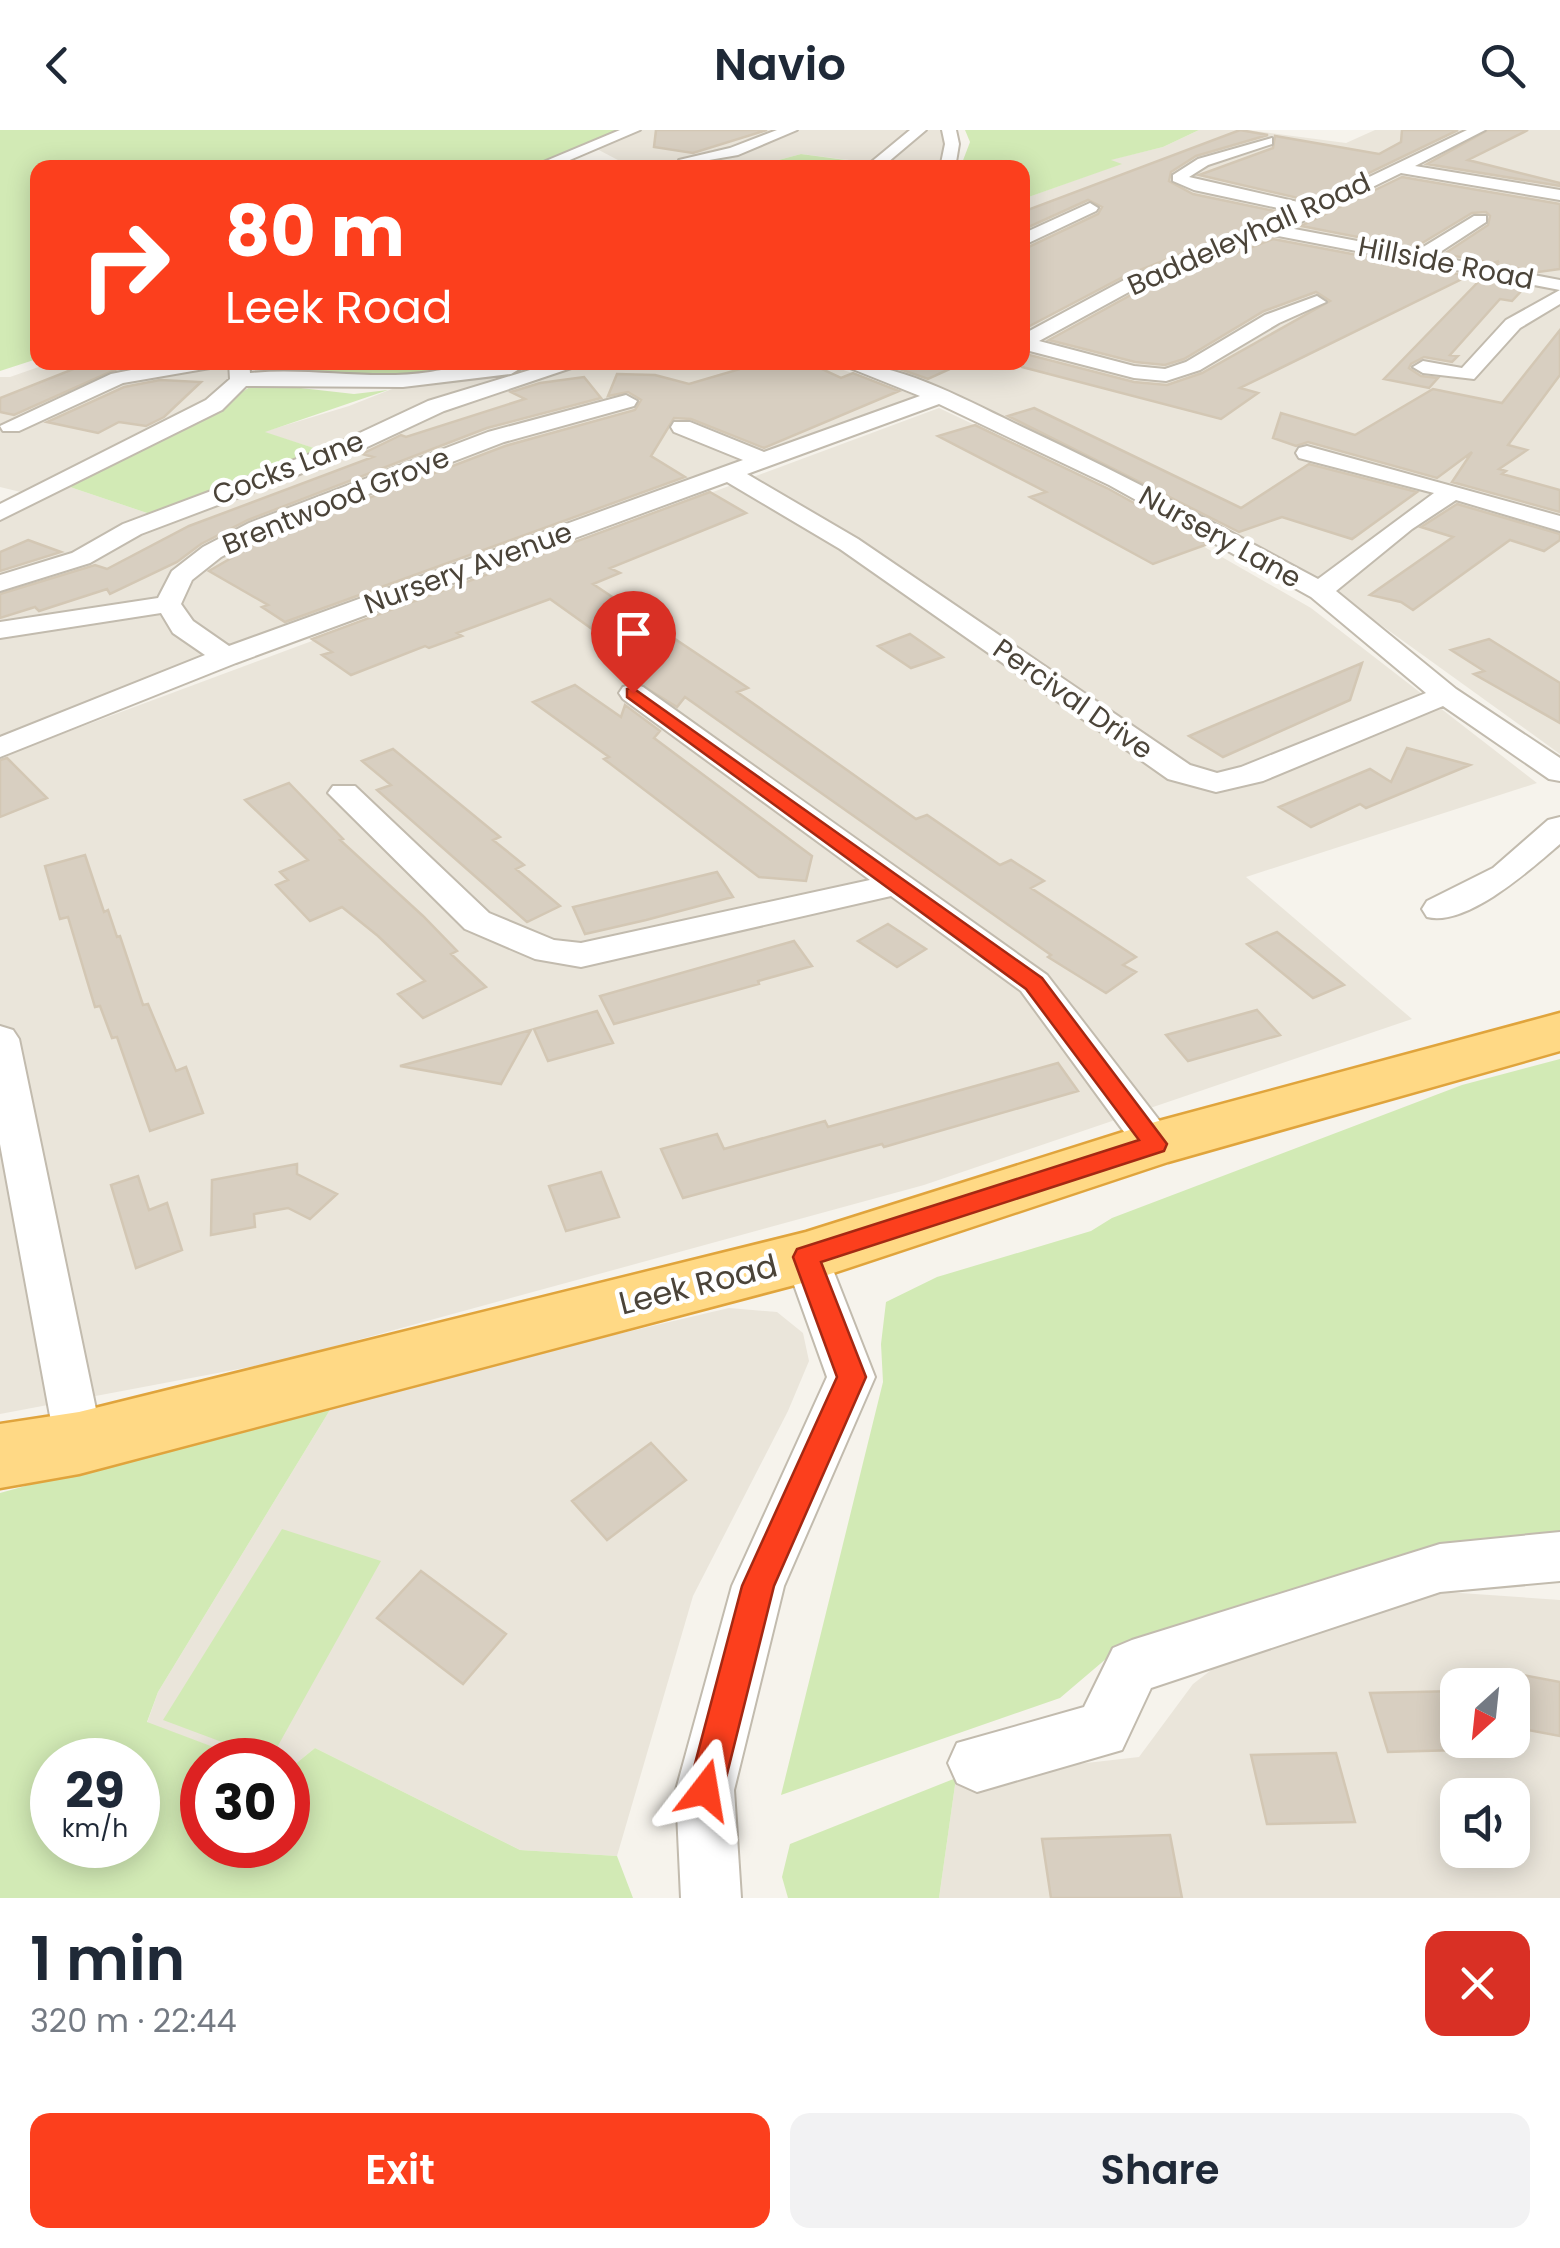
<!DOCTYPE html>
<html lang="en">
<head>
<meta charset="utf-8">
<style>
	:root { --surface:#fff; --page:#f2f2f3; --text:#1f2937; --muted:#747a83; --accent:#fc3f1d }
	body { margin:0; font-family:Poppins,sans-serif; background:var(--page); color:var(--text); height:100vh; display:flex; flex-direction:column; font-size:38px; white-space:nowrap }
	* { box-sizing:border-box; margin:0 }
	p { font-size:32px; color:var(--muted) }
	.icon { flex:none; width:55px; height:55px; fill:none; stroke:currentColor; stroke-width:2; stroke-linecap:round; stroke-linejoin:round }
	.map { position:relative; height:1768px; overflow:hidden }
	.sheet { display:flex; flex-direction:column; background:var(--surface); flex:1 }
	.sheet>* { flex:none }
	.top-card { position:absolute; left:30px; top:30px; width:1000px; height:210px; border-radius:20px; box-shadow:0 5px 25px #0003; background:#fc3f1d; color:#fff; overflow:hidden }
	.needle { width:65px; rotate:207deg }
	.buttons { position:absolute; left:1440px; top:1538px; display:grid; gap:20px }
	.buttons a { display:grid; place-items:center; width:90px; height:90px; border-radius:20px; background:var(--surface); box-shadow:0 5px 25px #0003; font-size:50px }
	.speed { position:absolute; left:30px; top:1608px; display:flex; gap:20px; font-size:50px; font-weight:700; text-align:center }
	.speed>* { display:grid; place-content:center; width:130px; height:130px; border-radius:50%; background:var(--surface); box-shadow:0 5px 25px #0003; line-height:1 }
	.speed small { font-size:25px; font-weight:400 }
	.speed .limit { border:15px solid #d22; background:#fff; color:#111 }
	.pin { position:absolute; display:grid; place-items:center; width:85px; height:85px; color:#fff; margin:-102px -42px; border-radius:50% 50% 50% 0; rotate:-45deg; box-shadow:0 0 10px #0007 }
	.pin .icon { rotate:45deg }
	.me { position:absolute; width:110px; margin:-55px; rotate:14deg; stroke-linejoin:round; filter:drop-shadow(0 0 8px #0008) }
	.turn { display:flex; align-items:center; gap:35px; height:210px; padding:0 30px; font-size:45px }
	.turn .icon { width:130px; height:130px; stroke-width:2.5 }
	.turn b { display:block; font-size:70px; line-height:85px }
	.round { display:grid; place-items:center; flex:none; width:105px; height:105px; border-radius:20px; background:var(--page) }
	.overview { display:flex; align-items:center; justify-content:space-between; height:170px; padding:0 30px }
	h1 { font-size:60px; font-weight:600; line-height:75px }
	.button { display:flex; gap:20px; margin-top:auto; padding:20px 30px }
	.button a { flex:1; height:115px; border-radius:20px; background:var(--accent); color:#fff; font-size:40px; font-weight:600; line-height:115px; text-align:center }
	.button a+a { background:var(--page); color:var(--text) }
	header { display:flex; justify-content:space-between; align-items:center; height:130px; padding:0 30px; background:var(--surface); font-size:45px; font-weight:600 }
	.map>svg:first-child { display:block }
	.residential { fill:#eae5da; fill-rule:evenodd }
	.green { fill:#d2eab5; fill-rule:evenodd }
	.building { fill:#d8cfc1; stroke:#d3c7b4; stroke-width:2.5 }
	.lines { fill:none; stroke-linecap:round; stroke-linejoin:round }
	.minor-casing { stroke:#c2bbae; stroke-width:4 }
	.trunk-casing { stroke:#e0a43c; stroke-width:5 }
	.minor { fill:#fff; fill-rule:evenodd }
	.trunk { fill:#ffd985; fill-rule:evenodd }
	.route { fill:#fc3f1d; stroke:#a42913; stroke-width:2.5 }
	.labels { text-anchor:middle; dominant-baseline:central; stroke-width:9; stroke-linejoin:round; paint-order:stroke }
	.far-street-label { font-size:28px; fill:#4b4439; stroke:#fff }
	.street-label { font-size:32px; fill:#4b4439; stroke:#fff }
</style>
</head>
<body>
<header><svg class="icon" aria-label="back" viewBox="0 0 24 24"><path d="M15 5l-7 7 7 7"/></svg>Navio<svg class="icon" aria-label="search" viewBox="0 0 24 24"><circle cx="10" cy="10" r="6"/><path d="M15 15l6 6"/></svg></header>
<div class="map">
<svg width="1560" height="1768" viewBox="0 0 1560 1768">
	<rect width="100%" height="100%" fill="#f6f3ec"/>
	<path class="residential" d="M 638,0 L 943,0 L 945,12 L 939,31 L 1014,37 L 878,37 L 881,34 L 801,24 L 753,37 L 710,28 L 672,37 L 633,38 L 597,19 Z
		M 1199,0 L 1248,0 L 1346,13 L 1375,0 L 1560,0 L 1560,624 L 1313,446 L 968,271 L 857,233 L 1022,232 L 1023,69 L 1120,34 L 1109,30 L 1163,17 Z
		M 50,233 L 246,233 L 231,242 L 226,259 L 33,365 L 0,357 L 0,247 L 10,247 Z
		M 458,233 L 570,233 L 326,322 L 263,302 L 349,276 Z
		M 586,233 L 824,233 L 919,267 L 274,500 L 0,607 L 0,386 L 67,356 L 150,384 L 444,276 Z
		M 939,278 L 1070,340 L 1311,478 L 1537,653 L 1246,747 L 1412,889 L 924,1055 L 281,1231 L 0,1284 L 0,627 Z
		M 729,1178 L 777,1182 L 803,1203 L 809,1231 L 788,1281 L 693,1466 L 617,1726 L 520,1720 L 315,1618 L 288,1640 L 288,1630 L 248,1630 L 147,1593 L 158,1562 L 336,1270 Z
		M 1446,1462 L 1560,1470 L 1560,1768 L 939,1768 L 956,1648 L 1139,1627 L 1193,1554 L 1232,1524 ZM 1458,1555 L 1512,1555 L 1512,1610 L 1458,1610 ZM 1458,1665 L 1512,1665 L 1512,1720 L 1458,1720 Z"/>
	<path class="green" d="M 0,0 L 624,0 L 530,37 L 38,38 L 37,229 L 0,241 Z
		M 965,0 L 1199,0 L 1163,17 L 1111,30 L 1122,34 L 1023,69 L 1022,38 L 962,33 L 970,12 Z
		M 801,24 L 868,33 L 863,38 L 672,38 L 710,28 L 753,37 Z
		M 263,232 L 458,233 L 421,247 L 270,243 L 255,237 Z
		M 256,253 L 354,264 L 388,260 L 265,302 L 326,322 L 150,384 L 67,356 L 180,302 Z
		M 1560,929 L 1560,1409 L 1423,1427 L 1127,1511 L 1060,1568 L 781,1665 L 883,1252 L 881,1214 L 886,1172 L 937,1147 L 1091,1101 L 1112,1088 L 1462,955 Z
		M 336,1270 L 158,1562 L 147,1592 L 248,1630 L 202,1630 L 202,1715 L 288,1715 L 288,1640 L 315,1618 L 520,1720 L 617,1726 L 633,1768 L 0,1768 L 0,1363 ZM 52,1630 L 138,1630 L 138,1715 L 52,1715 Z
		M 282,1399 L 381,1431 L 270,1630 L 163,1590 Z
		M 956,1648 L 939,1768 L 788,1768 L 782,1747 L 790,1714 Z"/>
	<path class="building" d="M 656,0 L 767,0 L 693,23 L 654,17 Z
		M 1240,0 L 1268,5 L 1196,26 L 1171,42 L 1169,51 L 1193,64 L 1284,83 L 1125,146 L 1022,200 L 1022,120 L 1098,84 L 1102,77 L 1088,70 L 1022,100 L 1022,82 Z
		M 1402,0 L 1458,0 L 1311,71 L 1199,45 L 1273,18 L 1275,6 L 1379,24 L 1401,12 Z
		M 1488,0 L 1528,0 L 1468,30 L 1560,53 L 1560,56 L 1427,34 Z
		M 1402,47 L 1560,74 L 1560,139 L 1538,142 L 1496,134 L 1499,131 L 1493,133 L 1444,124 L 1488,95 L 1490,86 L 1486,82 L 1472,83 L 1414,118 L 1301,96 Z
		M 1273,109 L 1468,146 L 1240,258 L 1258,263 L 1221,289 L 1022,237 L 1022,223 L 1134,252 L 1167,255 L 1202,243 L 1330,171 L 1316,162 L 1264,181 L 1184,229 L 1165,235 L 1135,232 L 1049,210 L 1140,160 Z
		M 1481,149 L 1525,157 L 1512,171 L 1500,169 L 1450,225 L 1458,226 L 1452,232 L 1424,227 L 1411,234 L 1409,238 L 1421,246 L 1438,248 L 1429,258 L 1384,249 Z
		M 1560,200 L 1560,245 L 1508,315 L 1527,320 L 1499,339 L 1506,341 L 1502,344 L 1560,360 L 1560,382 L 1452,352 L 1472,322 L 1437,348 L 1308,312 L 1296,316 L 1273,308 L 1281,283 L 1355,305 L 1433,259 L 1502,273 Z
		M 91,232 L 117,239 L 14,285 L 0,282 L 0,268 Z
		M 764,232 L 807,232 L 841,248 L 853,243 L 899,261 L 764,318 L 691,289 L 674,288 L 651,326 L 685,347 L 285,492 L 262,477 L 268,475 L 209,441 L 269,406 L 505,316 L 635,280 L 641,270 L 628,262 L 608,266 L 617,244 L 655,245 L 689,254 Z
		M 880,232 L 965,232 L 928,249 Z
		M 584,247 L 601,268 L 487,298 L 248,390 L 201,414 L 177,432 L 110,464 L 107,459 L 39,481 L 35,477 L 0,488 L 0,464 L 95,435 L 107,439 L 189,396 L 373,327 L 362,324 L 401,305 L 406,307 L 525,269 L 511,262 L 540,253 Z
		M 160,250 L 201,252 L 164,287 L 146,296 L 119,292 L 98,303 L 47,292 L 124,257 Z
		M 1034,278 L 1241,378 L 1309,334 L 1417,362 L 1352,409 L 1282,387 L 1239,402 L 1008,286 Z
		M 975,295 L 1107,358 L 1208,414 L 1153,434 L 1030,367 L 1046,362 L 938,306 Z
		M 710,362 L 746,383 L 610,438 L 620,443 L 593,454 L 748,558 L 737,562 L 916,689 L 927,685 L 1000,735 L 1011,730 L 1044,751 L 1031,758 L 1136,827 L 1123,835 L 1136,842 L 1106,863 L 1048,827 L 1051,825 L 685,567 L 677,577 L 635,551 L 641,534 L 550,469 L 457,503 L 462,506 L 429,518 L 425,516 L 351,545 L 322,525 L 332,522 L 312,509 Z
		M 1457,374 L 1560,404 L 1560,410 L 1544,421 L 1510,410 L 1413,480 L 1401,472 L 1370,465 L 1453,407 L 1421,397 Z
		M 28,410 L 61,422 L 0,441 L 0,422 Z
		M 910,504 L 943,527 L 911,538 L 878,516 Z
		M 1489,509 L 1560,553 L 1560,593 L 1474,544 L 1484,541 L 1451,520 Z
		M 1362,533 L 1350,570 L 1223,627 L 1189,606 Z
		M 575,555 L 621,587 L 625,575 L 660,601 L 654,608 L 812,726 L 806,751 L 759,747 L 604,629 L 609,627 L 533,572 Z
		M 1407,618 L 1470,635 L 1366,678 L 1360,674 L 1311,697 L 1279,677 L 1370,639 L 1391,652 Z
		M 393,619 L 500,707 L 493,710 L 524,735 L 516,739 L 560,776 L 527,792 L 377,660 L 391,655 L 362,631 Z
		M 7,628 L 47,668 L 0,687 L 0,630 Z
		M 289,653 L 343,709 L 340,710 L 423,786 L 457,821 L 451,824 L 486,857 L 423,888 L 398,864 L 425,851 L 378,806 L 342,777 L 310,791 L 276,755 L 288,750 L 280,742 L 308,730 L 245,670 Z
		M 85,725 L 104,782 L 108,780 L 117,807 L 120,806 L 143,875 L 148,874 L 176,941 L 186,937 L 203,983 L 150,1001 L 117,907 L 112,908 L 100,876 L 95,877 L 68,787 L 60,789 L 45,736 Z
		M 717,742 L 733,767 L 646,790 L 585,804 L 573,777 Z
		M 888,794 L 926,819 L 897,837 L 858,811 Z
		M 1277,802 L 1344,855 L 1313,868 L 1247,814 Z
		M 794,811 L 812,836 L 758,851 L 759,854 L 614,894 L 600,866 Z
		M 1257,880 L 1280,905 L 1188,931 L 1166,905 Z
		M 597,881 L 613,913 L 548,931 L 534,899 Z
		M 531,900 L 501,954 L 400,936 Z
		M 1058,933 L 1078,961 L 884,1017 L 882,1014 L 683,1068 L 661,1019 L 717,1004 L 724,1019 L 825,991 L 828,997 Z
		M 297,1034 L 297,1044 L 337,1064 L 310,1089 L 288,1078 L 254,1084 L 255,1097 L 211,1105 L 212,1050 Z
		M 601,1042 L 619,1087 L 566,1101 L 549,1056 Z
		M 138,1046 L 149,1080 L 167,1073 L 182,1120 L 136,1138 L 111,1055 Z
		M 651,1313 L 686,1350 L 607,1410 L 572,1371 Z
		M 421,1441 L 506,1504 L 463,1554 L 377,1488 Z
		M 1512,1543 L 1560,1552 L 1560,1606 L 1512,1597 Z
		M 1458,1561 L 1458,1620 L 1388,1622 L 1370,1563 Z
		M 1336,1623 L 1355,1692 L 1267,1694 L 1251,1625 Z
		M 1170,1705 L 1182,1768 L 1051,1768 L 1042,1709 Z"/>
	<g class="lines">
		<g class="minor-casing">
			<path id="minor" d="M 620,0 L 640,0 L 551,38 L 529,38 Z
				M 777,0 L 797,0 L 738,25 L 686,34 L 679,30 L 730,18 Z
				M 910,0 L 926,0 L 881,38 L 864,38 Z
				M 942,0 L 956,0 L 959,14 L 955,38 L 940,38 L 945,14 Z
				M 1467,0 L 1485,0 L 1415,36 L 1560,60 L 1560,70 L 1401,43 L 1289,98 L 1415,122 L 1474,86 L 1486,86 L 1486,92 L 1434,126 L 1560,150 L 1560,174 L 1520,198 L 1474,249 L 1423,243 L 1413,237 L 1423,231 L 1462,238 L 1506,190 L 1560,160 L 1273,105 L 1138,157 L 1039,211 L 1134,236 L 1165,239 L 1186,232 L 1265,185 L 1317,166 L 1326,172 L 1279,193 L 1200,240 L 1166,251 L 1134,248 L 1022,219 L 1022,205 L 1126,149 L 1297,82 L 1194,60 L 1173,51 L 1173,45 L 1198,29 L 1272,8 L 1272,14 L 1208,35 L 1189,47 L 1311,75 Z
				M 1090,73 L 1098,78 L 1096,81 L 1022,116 L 1022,104 Z
				M 172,232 L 220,232 L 210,238 L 123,253 L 19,301 L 3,301 L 0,296 L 111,244 Z
				M 229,232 L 249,232 L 250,243 C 310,237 370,251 430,242 C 452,239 506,224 521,238 L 511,244 L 403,257 L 246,256 L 222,280 L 0,390 L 0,374 L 206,270 L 230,249 Z
				M 556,232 L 589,232 L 444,281 L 350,325 L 141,404 L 90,433 L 0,461 L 0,445 L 72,423 L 123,394 L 334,315 L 428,271 Z
				M 835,232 C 897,232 958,266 1014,293 C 1117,341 1218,395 1318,449 L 1434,363 L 1299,328 L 1296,323 L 1299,318 L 1307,316 L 1560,386 L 1560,401 L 1456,370 L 1412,399 L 1336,461 L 1456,559 L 1560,628 L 1560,651 L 1549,649 L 1443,576 L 1263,651 L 1216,662 L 1168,649 L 840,419 L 727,352 L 236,533 L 0,627 L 0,607 L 205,525 L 173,503 L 161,483 L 0,508 L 0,492 L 158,468 L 172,441 L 203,417 L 249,393 L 488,302 L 626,265 L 637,271 L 634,276 L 504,312 L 267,403 L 221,427 L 192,450 L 181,474 L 193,491 L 229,516 L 743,330 L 674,302 L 671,297 L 674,292 L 690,292 L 764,322 L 920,266 ZM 939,274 L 1109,355 L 1311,467 L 1426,563 L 1241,637 L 1217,643 L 1190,635 L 858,409 L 747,344 Z
				M 633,554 L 643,557 L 1047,845 L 1169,1003 L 1175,1014 L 1169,1025 L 1155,1029 L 1141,1025 L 1021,861 L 891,766 L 581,837 L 535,829 L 465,799 L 328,663 L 333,656 L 355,656 L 489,783 L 554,810 L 581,813 L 870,750 L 623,569 L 619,563 L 623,557 Z
				M 1560,687 L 1560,714 C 1531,739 1467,797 1427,787 L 1422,779 L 1427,771 L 1493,738 L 1548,690 Z
				M 0,896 L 13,900 L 19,909 L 103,1313 L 96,1328 L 79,1334 L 62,1328 L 55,1313 L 0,1014 Z
				M 806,1110 L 822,1115 L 828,1127 L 875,1247 L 784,1456 L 734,1660 L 741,1768 L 681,1768 L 676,1660 L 732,1456 L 827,1247 L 784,1127 L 790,1115 Z
				M 1560,1402 L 1560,1451 L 1440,1462 L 1151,1558 L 1122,1620 L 977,1662 L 957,1653 L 948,1633 L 957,1613 L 1084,1577 L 1113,1518 L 1132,1510 L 1440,1414 Z"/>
		</g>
		<g class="trunk-casing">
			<path id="trunk" d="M 1560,883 L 1560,921 L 1168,1032 L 806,1152 L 79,1344 L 0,1358 L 0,1294 L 79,1282 L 806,1102 L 1155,992 Z"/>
		</g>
		<use href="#minor" class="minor"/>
		<use href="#trunk" class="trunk"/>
	</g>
	<path class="route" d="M 633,558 L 1042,848 L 1167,1014 L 1164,1021 L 821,1132 L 866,1247 L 774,1456 L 723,1660 L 718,1673 L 705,1678 L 693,1673 L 688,1660 L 742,1456 L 837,1247 L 793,1127 L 797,1119 L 1139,1010 L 1026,859 L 627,567 L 627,559 Z"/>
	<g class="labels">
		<g class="far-street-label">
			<text transform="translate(1249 104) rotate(-24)">Baddeleyhall Road</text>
			<text transform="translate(1446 133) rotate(11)">Hillside Road</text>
			<text transform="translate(288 338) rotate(-21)">Cocks Lane</text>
			<text transform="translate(336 371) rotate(-22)">Brentwood Grove</text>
			<text transform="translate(1220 407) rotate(29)">Nursery Lane</text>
			<text transform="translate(468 438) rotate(-20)">Nursery Avenue</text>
			<text transform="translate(1073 569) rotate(35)">Percival Drive</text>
		</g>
		<g class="street-label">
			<text transform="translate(698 1154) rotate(-14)">Leek Road</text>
		</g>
	</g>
</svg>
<div class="buttons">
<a><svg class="needle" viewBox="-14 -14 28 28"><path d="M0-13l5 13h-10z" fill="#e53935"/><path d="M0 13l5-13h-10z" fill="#747a83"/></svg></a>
<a><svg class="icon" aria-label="sound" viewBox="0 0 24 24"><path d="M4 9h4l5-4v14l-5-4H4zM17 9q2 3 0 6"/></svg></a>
</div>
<div class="speed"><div>29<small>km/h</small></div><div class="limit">30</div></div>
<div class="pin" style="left:633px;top:563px;background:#d93025"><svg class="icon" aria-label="arrive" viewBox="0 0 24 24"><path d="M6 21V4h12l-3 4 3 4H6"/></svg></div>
<svg class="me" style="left:705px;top:1660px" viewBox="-20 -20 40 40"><path d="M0-17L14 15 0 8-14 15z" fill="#fc3f1d" stroke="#fff" stroke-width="4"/></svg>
<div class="top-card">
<div class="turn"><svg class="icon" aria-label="right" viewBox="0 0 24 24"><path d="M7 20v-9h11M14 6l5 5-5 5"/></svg><div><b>80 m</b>Leek Road</div></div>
</div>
</div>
<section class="sheet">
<div class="overview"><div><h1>1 min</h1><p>320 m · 22:44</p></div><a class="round" style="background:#d93025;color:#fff"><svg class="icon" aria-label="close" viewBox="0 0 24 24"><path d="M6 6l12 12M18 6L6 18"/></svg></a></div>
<div class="button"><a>Exit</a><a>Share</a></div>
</section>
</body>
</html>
